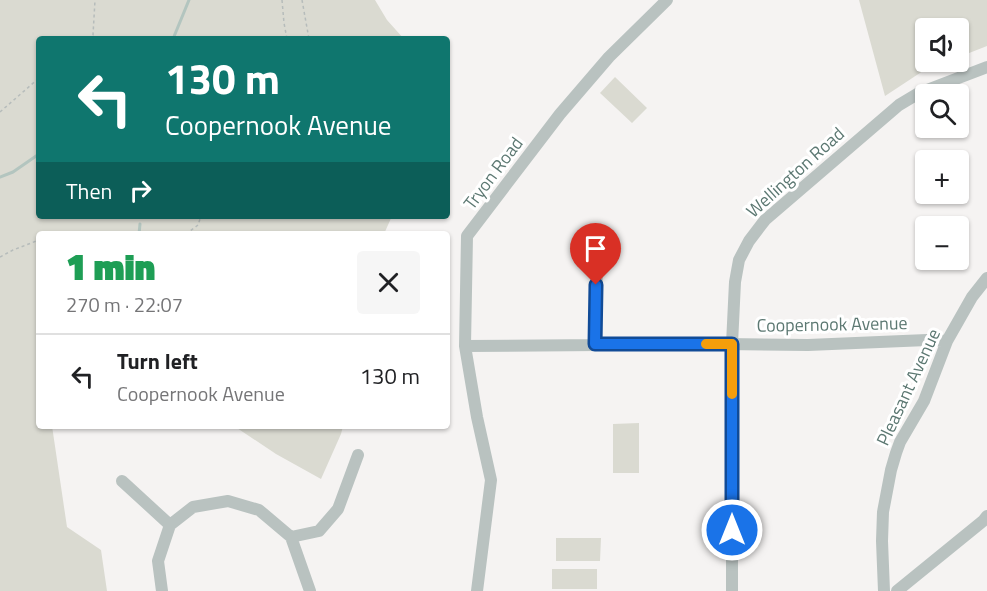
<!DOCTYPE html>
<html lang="en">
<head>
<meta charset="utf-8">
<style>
	:root { --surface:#fff; --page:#f6f6f6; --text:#202124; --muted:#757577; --line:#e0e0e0 }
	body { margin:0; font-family:"Titillium Web",sans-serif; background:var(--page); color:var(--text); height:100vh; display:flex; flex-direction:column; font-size:22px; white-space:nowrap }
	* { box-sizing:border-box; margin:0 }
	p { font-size:20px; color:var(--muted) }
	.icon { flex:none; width:33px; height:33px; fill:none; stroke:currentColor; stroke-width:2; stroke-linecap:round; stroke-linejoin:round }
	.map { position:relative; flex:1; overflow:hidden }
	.drawer { position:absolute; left:36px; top:231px; width:414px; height:198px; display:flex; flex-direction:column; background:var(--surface); border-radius:6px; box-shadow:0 2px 4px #0004 }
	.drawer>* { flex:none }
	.hud { position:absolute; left:36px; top:36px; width:414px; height:183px; border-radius:6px; box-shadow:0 2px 4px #0004; background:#0f766e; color:#fff; overflow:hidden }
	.tools { position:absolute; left:915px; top:18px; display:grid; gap:12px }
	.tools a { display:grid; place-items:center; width:54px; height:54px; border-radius:6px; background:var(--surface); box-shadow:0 2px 4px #0004; font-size:30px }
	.pin { position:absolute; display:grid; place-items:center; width:51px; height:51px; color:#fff; margin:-62px -26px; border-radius:50% 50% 50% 0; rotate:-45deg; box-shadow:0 0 6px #0007 }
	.pin .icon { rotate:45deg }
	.me { position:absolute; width:66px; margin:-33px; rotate:0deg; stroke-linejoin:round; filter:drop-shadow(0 0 4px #0008) }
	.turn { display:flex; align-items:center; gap:21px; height:126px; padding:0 30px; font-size:27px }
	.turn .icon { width:78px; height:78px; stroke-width:2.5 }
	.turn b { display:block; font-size:42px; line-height:51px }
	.then { display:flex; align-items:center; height:57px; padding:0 30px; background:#0003; gap:12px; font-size:22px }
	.round { display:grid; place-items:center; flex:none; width:63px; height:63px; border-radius:6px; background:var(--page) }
	.head { display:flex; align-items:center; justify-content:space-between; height:102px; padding:0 30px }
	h1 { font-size:36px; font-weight:800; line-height:45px; color:#1e9e55 }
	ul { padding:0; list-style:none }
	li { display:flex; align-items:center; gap:18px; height:84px; padding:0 30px; border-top:2px solid var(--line) }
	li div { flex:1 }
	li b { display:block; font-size:22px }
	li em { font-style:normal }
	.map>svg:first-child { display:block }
	.green { fill:#dadad1 }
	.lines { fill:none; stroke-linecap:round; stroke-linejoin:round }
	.stream { stroke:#b3c5bf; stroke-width:3 }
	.path { stroke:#b6bcbb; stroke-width:1.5; stroke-dasharray:3 3; stroke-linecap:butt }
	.minor { stroke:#b9c2c0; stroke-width:12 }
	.route-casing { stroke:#114b97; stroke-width:15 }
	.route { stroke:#1a73e8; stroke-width:10 }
	.slow { stroke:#f59e0b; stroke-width:10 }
	.labels { text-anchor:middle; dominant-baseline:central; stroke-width:6; stroke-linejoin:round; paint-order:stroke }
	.street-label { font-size:18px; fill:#5c7872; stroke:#fff }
</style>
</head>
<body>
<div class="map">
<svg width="987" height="591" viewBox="0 0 987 591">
	<rect width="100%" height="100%" fill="#f5f3f2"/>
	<path class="green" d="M 0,0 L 375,0 L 387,20 L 404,39 L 39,39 L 39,216 L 392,216 L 384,234 L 39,234 L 39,426 L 52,426 L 67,527 L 101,550 L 107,591 L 0,591 Z
		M 859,0 L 987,0 L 987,46 L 959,57 L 958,28 L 926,28 L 926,62 L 947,62 L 926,69 L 885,96 Z
		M 615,77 L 647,108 L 632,123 L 600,93 Z
		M 639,423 L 639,473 L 613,473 L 613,424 Z
		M 234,426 L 343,426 L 341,434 L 321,479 L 276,454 Z
		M 556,538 L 601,538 L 600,561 L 556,561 Z
		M 552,569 L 597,569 L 597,589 L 552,589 Z"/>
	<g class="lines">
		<path class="stream" d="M 173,39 L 189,0
			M 0,177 L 13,172 L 39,154
			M 139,234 L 140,224"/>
		<path class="path" d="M 282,0 L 284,23 L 287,39
			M 302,0 L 309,39
			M 88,39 L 93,35 L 95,0
			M 0,112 L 39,78
			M 62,234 L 86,233 L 90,234
			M 186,234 L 198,225 L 201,216
			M 0,257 L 13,250 L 39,240"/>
		<path class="minor" d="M 595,344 L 597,265
			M 465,346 L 724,344 L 808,345 L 927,340 L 947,341
			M 122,481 L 170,525
			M 291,537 L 319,531 L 338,509 L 358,455
			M 162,591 L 158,561 L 170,525 L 193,507 L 228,501 L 259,510 L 291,537 L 310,591
			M 477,591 L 491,480 L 477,417 L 465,346 L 467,236 L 560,114 L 609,57 L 667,0
			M 732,591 L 732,344 L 735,282 L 739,260 L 749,241 L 765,220 L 899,105 L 919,93 L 987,67
			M 884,591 L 882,541 L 883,512 L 891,470 L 896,453 L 900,442 L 924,401 L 947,341 L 972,297 L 987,278
			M 897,591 L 983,521 L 987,516"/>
	</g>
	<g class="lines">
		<g class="route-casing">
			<path id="route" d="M 596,285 L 595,344 L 732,344 L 732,530"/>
		</g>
		<use href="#route" class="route"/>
		<path class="slow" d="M 706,344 L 732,344 L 732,394"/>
	</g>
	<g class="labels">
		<g class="street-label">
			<text transform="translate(795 172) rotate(-42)">Wellington Road</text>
			<text transform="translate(493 173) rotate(-53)">Tryon Road</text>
			<text transform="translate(832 324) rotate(-1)">Coopernook Avenue</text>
			<text transform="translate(908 387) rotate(-65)">Pleasant Avenue</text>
		</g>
	</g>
</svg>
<div class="tools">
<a><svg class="icon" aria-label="sound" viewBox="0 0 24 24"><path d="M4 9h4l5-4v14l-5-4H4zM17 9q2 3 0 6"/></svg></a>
<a><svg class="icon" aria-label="search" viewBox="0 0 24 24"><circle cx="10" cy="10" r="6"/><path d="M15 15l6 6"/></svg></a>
<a>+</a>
<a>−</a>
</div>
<div class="pin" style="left:596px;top:285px;background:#d93025"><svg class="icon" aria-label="arrive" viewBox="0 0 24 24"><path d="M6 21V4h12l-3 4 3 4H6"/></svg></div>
<svg class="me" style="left:732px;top:530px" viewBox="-20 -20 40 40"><circle r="17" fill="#1a73e8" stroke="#fff" stroke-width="3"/><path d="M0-11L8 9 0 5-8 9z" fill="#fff"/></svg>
<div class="hud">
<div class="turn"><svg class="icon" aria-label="left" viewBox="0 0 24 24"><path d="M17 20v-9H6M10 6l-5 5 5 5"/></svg><div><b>130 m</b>Coopernook Avenue</div></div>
<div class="then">Then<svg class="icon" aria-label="right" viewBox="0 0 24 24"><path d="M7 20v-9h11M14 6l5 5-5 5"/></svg></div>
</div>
<section class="drawer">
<div class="head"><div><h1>1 min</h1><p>270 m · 22:07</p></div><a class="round"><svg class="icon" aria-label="close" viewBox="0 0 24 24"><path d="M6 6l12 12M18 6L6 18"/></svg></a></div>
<ul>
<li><svg class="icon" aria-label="left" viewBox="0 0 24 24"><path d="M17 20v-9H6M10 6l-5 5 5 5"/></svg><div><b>Turn left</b><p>Coopernook Avenue</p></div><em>130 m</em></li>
</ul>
</section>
</div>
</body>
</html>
